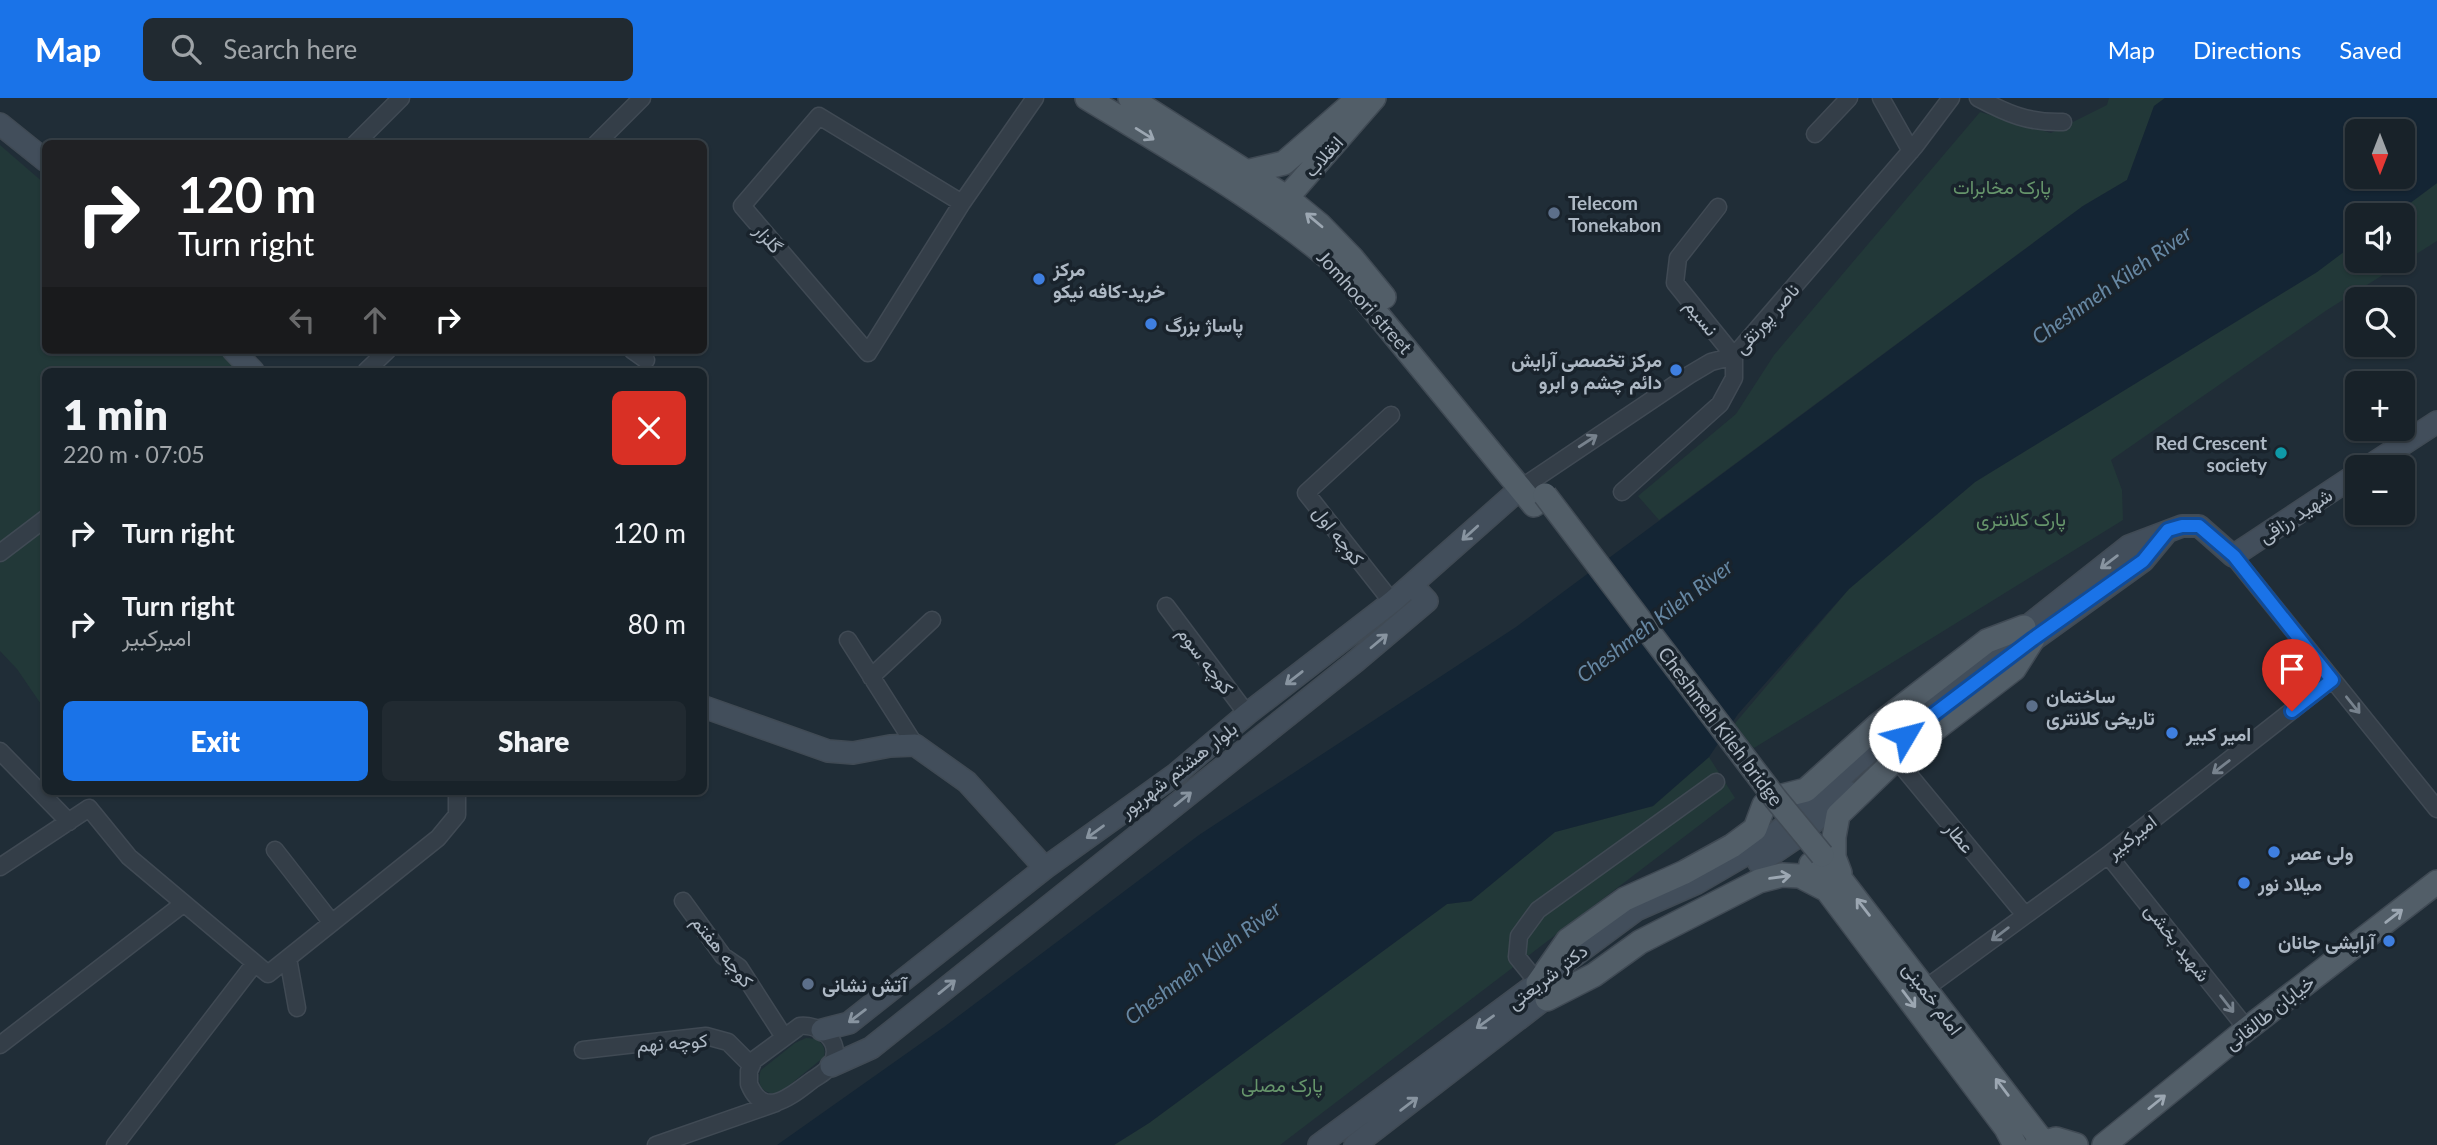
<!DOCTYPE html>
<html lang="en">
<head>
<meta charset="utf-8">
<style>
	:root { --surface:#182229; --page:#212a31; --text:#f1f3f6; --muted:#9fa4a8; --line:#363f46; --accent:#1a73e8 }
	body { margin:0; font-family:Lato,Vazirmatn,sans-serif; background:var(--page); color:var(--text); height:100vh; display:flex; flex-direction:column; font-size:26px; white-space:nowrap }
	* { box-sizing:border-box; margin:0 }
	p { font-size:23px; color:var(--muted) }
	.icon { flex:none; width:38px; height:38px; fill:none; stroke:currentColor; stroke-width:2; stroke-linecap:round; stroke-linejoin:round }
	.map { position:relative; flex:1; overflow:hidden }
	.sheet { position:absolute; left:42px; top:270px; width:665px; height:427px; display:flex; flex-direction:column; background:var(--surface); border-radius:10px; box-shadow:0 2px 5px #0004,0 0 0 2px var(--line) }
	.sheet>* { flex:none }
	.hud { position:absolute; left:42px; top:42px; width:665px; height:214px; border-radius:10px; box-shadow:0 2px 5px #0004,0 0 0 2px var(--line); background:#202124; color:#fff; overflow:hidden }
	.needle { width:46px; rotate:180deg }
	.buttons { position:absolute; left:2345px; top:21px; display:grid; gap:14px }
	.buttons a { display:grid; place-items:center; width:70px; height:70px; border-radius:10px; background:var(--surface); box-shadow:0 2px 5px #0004,0 0 0 2px var(--line); font-size:35px }
	.pin { position:absolute; display:grid; place-items:center; width:60px; height:60px; color:#fff; margin:-72px -30px; border-radius:50% 50% 50% 0; rotate:-45deg; box-shadow:0 0 7px #0007 }
	.pin .icon { rotate:45deg }
	.me { position:absolute; width:77px; margin:-38px; rotate:53deg; stroke-linejoin:round; filter:drop-shadow(0 0 5px #0008) }
	.turn { display:flex; align-items:center; gap:24px; height:147px; padding:0 21px; font-size:32px }
	.turn .icon { width:91px; height:91px; stroke-width:2.5 }
	.turn b { display:block; font-size:49px; line-height:60px }
	.lanes { display:flex; align-items:center; height:66px; padding:0 21px; background:#0003; justify-content:center; gap:35px; direction:ltr }
	.lanes .off { opacity:.35 }
	.round { display:grid; place-items:center; flex:none; width:74px; height:74px; border-radius:10px; background:var(--page) }
	.summary { display:flex; align-items:center; justify-content:space-between; height:119px; padding:0 21px }
	h1 { font-size:42px; font-weight:800; line-height:52px }
	.action { display:flex; gap:14px; margin-top:auto; padding:14px 21px }
	.action a { flex:1; height:80px; border-radius:10px; background:var(--accent); color:#fff; font-size:28px; font-weight:800; line-height:80px; text-align:center }
	.action a+a { background:var(--page); color:var(--text) }
	ul { padding:0; list-style:none }
	li { display:flex; align-items:center; gap:21px; height:91px; padding:0 21px }
	li div { flex:1 }
	li b { display:block; font-size:26px }
	li em { font-style:normal }
	header { display:flex; align-items:center; gap:42px; box-sizing:border-box; height:98px; padding:0 35px; background:var(--accent); color:#fff }
	header strong { font-size:33px }
	nav { display:flex; gap:38px; margin-inline-start:auto; font-size:24px }
	.search { width:490px; height:63px; background:var(--page); display:flex; align-items:center; gap:18px; box-sizing:border-box; padding:0 24px; border-radius:10px; color:var(--muted); font-size:26px }
	.map>svg:first-child { display:block }
	.green { fill:#223838 }
	.water { fill:#142534; fill-rule:evenodd }
	.lines { fill:none; stroke-linecap:round; stroke-linejoin:round }
	.street-casing { stroke:#404a54; stroke-width:19 }
	.secondary-casing { stroke:#404a54; stroke-width:24 }
	.primary-casing { stroke:#404a54; stroke-width:26 }
	.street { stroke:#343e48; stroke-width:16 }
	.secondary { stroke:#424e5b; stroke-width:21 }
	.primary { stroke:#525e68; stroke-width:23 }
	.primary-bridge-casing { stroke:#404a54; stroke-width:26; stroke-linecap:butt }
	.primary-bridge { stroke:#525e68; stroke-width:23 }
	.oneway { stroke:#9ca7b2 }
	.oneway2 { stroke:#77828d }
	.oneway3 { stroke:#8894a0 }
	.route-casing { stroke:#114b97; stroke-width:18 }
	.route { stroke:#1a73e8; stroke-width:12 }
	.service-dot { fill:#5c6f8a; stroke:#19232c; stroke-width:2.5 }
	.shop-dot { fill:#3f7fe0; stroke:#19232c; stroke-width:2.5 }
	.culture-dot { fill:#0f9aa8; stroke:#19232c; stroke-width:2.5 }
	.labels { text-anchor:middle; dominant-baseline:central; stroke-width:7; stroke-linejoin:round; paint-order:stroke }
	.street-label { font-size:19px; fill:#aeb9c5; stroke:#19232c }
	.park-label { font-size:19px; fill:#66956b; stroke:#19232c }
	.poi-label { font-size:19px; font-weight:bold; fill:#aeb9c5; stroke:#19232c; text-anchor:start }
	.water-label { font-size:21px; font-style:italic; fill:#6788a4; stroke:#19232c }
</style>
</head>
<body>
<header>
<strong>Map</strong>
<div class="search"><svg class="icon" aria-label="search" viewBox="0 0 24 24"><circle cx="10" cy="10" r="6"/><path d="M15 15l6 6"/></svg>Search here</div>
<nav><a>Map</a><a>Directions</a><a>Saved</a></nav>
</header>
<div class="map">
<svg width="2437" height="1047" viewBox="0 0 2437 1047">
	<rect width="100%" height="100%" fill="#202d37"/>
	<path class="green" d="M 2109,0 L 2165,0 L 2154,9 L 2127,82 L 2083,108 L 1659,422 L 1638,398 L 1736,316 L 1774,257 L 1980,14 L 2051,35 L 2107,7 Z
		M 0,47 L 45,86 L 46,252 L 220,252 L 238,271 L 236,273 L 46,273 L 45,419 L 0,453 Z
		M 2437,85 L 2437,143 L 2327,212 L 2111,362 L 2122,392 L 2123,422 L 1754,650 L 1731,630 L 1849,491 L 1975,384 L 2317,174 L 2357,144 L 2357,163 L 2403,163 L 2403,117 L 2394,117 Z
		M 45,429 L 45,612 L 17,571 L 0,553 L 0,465 Z
		M 1709,659 L 1735,700 L 1280,1047 L 1114,1047 L 1149,1025 L 1447,806 L 1471,803 L 1555,734 L 1653,708 Z
		M 806,940 C 818,940 827,946 824,959 L 781,994 C 765,999 755,988 761,972 L 795,945 Z"/>
	<path class="water" d="M 2165,0 L 2437,0 L 2437,85 L 2394,117 L 2357,117 L 2357,144 L 2317,174 L 1975,384 L 1849,491 L 1738,616 L 1709,659 L 1653,708 L 1555,734 L 1471,803 L 1447,806 L 1149,1025 L 1114,1047 L 777,1047 L 944,929 L 1199,737 L 1516,529 L 2083,108 L 2127,82 L 2154,8 ZM 2357,33 L 2403,33 L 2403,79 L 2357,79 Z"/>
	<g class="lines">
		<g class="street-casing">
			<path id="street" d="M 1881,0 L 1911,53
				M 1978,0 C 2008,16 2029,25 2063,24
				M 1815,36 L 1849,0
				M 355,46 L 401,0
				M 596,46 L 642,0
				M 962,105 L 819,18 L 742,108 L 868,255 L 962,105 L 1035,0
				M 1718,109 L 1678,160 L 1675,185 L 1734,258
				M 632,252 L 646,262
				M 366,273 L 388,252
				M 1391,317 L 1306,395 L 1392,504
				M 1521,390 L 1689,277 L 1711,264 L 1734,258 L 1915,48 L 1951,0
				M 1622,394 L 1720,306 L 1734,280 L 1734,258
				M 0,455 L 46,420
				M 2233,458 L 2437,711
				M 1166,508 L 1247,616
				M 848,542 L 915,647
				M 871,579 L 932,522
				M 0,653 L 69,724
				M 1896,661 L 2025,817
				M 275,752 L 332,825
				M 2108,757 L 2247,931
				M 0,769 L 89,710 L 129,759 L 268,876 L 438,740 L 457,717 L 457,693
				M 683,803 L 723,858 L 739,869 L 784,939
				M 288,860 L 297,910
				M 1538,885 L 1517,859 L 1519,838 L 1538,812 L 1716,684
				M 1926,890 L 2108,757 L 2332,581
				M 800,928 C 820,926 843,943 832,965 C 828,973 818,978 811,983 C 791,998 764,1022 749,986 L 749,973 L 754,962 Z
				M 0,947 L 183,806
				M 583,952 L 706,938 L 728,944 L 751,967
				M 115,1047 L 255,865
				M 656,1047 L 776,1005"/>
		</g>
		<g class="secondary-casing">
			<path id="secondary" d="M 0,26 L 46,63
				M 233,252 L 253,273
				M 2368,369 L 2437,324
				M 2021,551 L 2143,463 L 2167,434
				M 704,609 L 828,653 L 853,655 L 890,648 L 915,647 L 967,684 L 1045,770
				M 1759,765 L 1797,739 L 1848,694
				M 822,932 L 849,925 L 1045,770 L 1176,676 L 1247,616 L 1392,504 L 1521,390
				M 831,968 L 871,950 L 1356,563 L 1427,503 L 1412,487
				M 1319,1047 L 1636,812 L 1697,785 L 1757,750 L 1801,715 L 1877,647 L 2129,448 L 2182,428 L 2199,428 L 2233,458 L 2357,376
				M 1355,1047 L 1560,889"/>
		</g>
		<g class="primary-casing">
			<path id="primary" d="M 1087,0 C 1172,52 1260,101 1336,166 L 1534,407
				M 1130,0 L 1286,99 L 1320,127 L 1352,160 L 1384,199
				M 1246,74 L 1284,65 L 1354,4
				M 1277,111 L 1374,0
				M 1775,700 L 1806,692 L 1878,627 L 1987,543 L 2024,529
				M 1822,757 L 2043,1044
				M 1811,766 L 1827,792 L 2006,1030 L 2015,1047
				M 1840,775 L 1834,759 L 1834,739 L 1838,717 L 1896,661 L 2014,571 L 2033,541
				M 1538,885 L 1568,842 L 1625,801 L 1685,774 L 1732,748 L 1755,731 L 1764,707
				M 1547,901 L 1594,877 L 1640,844 L 1759,783 L 1782,777 L 1800,778 L 1827,792
				M 2036,1047 L 2056,1041 L 2076,1047
				M 2104,1047 L 2247,931 L 2437,784"/>
		</g>
		<use href="#street" class="street"/>
		<use href="#secondary" class="secondary"/>
		<use href="#primary" class="primary"/>
		<g class="primary-bridge-casing">
			<path id="primary-bridge" d="M 1545,397 L 1775,700 L 1822,757"/>
		</g>
		<use href="#primary-bridge" class="primary-bridge"/>
	</g>
	<defs><path id="oneway-shaft" d="M-6 0H5M1.5-3L5.5 0L1.5 3" fill="none" stroke-width="1.6" stroke-linecap="round" stroke-linejoin="round" transform="scale(1.75)"/></defs>
	<g class="oneway">
		<use href="#oneway-shaft" transform="translate(1145 36) rotate(32)"/>
		<use href="#oneway-shaft" transform="translate(1314 122) rotate(-140)"/>
		<use href="#oneway-shaft" transform="translate(1780 779) rotate(-8)"/>
		<use href="#oneway-shaft" transform="translate(1863 809) rotate(-128)"/>
		<use href="#oneway-shaft" transform="translate(2394 818) rotate(-38)"/>
		<use href="#oneway-shaft" transform="translate(1909 901) rotate(53)"/>
		<use href="#oneway-shaft" transform="translate(2002 989) rotate(-127)"/>
		<use href="#oneway-shaft" transform="translate(2157 1004) rotate(-39)"/>
	</g>
	<g class="oneway2">
		<use href="#oneway-shaft" transform="translate(1588 343) rotate(-33)"/>
		<use href="#oneway-shaft" transform="translate(2353 607) rotate(51)"/>
		<use href="#oneway-shaft" transform="translate(2221 669) rotate(142)"/>
		<use href="#oneway-shaft" transform="translate(2000 836) rotate(143)"/>
		<use href="#oneway-shaft" transform="translate(2227 906) rotate(52)"/>
	</g>
	<g class="oneway3">
		<use href="#oneway-shaft" transform="translate(1470 435) rotate(138)"/>
		<use href="#oneway-shaft" transform="translate(2109 464) rotate(143)"/>
		<use href="#oneway-shaft" transform="translate(1379 543) rotate(-40)"/>
		<use href="#oneway-shaft" transform="translate(1294 580) rotate(142)"/>
		<use href="#oneway-shaft" transform="translate(1183 701) rotate(-39)"/>
		<use href="#oneway-shaft" transform="translate(1095 734) rotate(144)"/>
		<use href="#oneway-shaft" transform="translate(947 889) rotate(-39)"/>
		<use href="#oneway-shaft" transform="translate(857 918) rotate(143)"/>
		<use href="#oneway-shaft" transform="translate(1485 924) rotate(144)"/>
		<use href="#oneway-shaft" transform="translate(1409 1006) rotate(-37)"/>
	</g>
	<g class="lines">
		<g class="route-casing">
			<path id="route" d="M 1905,638 L 2033,541 L 2143,463 L 2168,432 L 2182,428 L 2199,428 L 2234,458 L 2332,582 L 2292,613"/>
		</g>
		<use href="#route" class="route"/>
	</g>
	<g class="service-dot">
		<circle cx="1554" cy="115" r="7"/>
		<circle cx="2032" cy="608" r="7"/>
		<circle cx="808" cy="886" r="7"/>
	</g>
	<g class="shop-dot">
		<circle cx="1039" cy="181" r="7"/>
		<circle cx="1151" cy="226" r="7"/>
		<circle cx="1676" cy="272" r="7"/>
		<circle cx="2172" cy="635" r="7"/>
		<circle cx="2274" cy="754" r="7"/>
		<circle cx="2244" cy="785" r="7"/>
		<circle cx="2389" cy="843" r="7"/>
	</g>
	<circle class="culture-dot" cx="2281" cy="355" r="7"/>
	<g class="labels">
		<g class="street-label">
			<text transform="translate(1323 58) rotate(-48)">انقلاب</text>
			<text transform="translate(769 140) rotate(49)">گلزار</text>
			<text transform="translate(1365 204) rotate(48)">Jomhoori street</text>
			<text transform="translate(1702 219) rotate(51)">نسیم</text>
			<text transform="translate(1766 220) rotate(-48)">ناصر پورتقی</text>
			<text transform="translate(2295 417) rotate(-33)">شهید رزاقی</text>
			<text transform="translate(1339 437) rotate(52)">کوچه اول</text>
			<text transform="translate(1206 562) rotate(53)">کوچه سوم</text>
			<text transform="translate(1721 628) rotate(53)">Cheshmeh Kileh bridge</text>
			<text transform="translate(1178 671) rotate(-38)">بلوار هشتم شهریور</text>
			<text transform="translate(2131 738) rotate(-38)">امیرکبیر</text>
			<text transform="translate(1960 739) rotate(51)">عطار</text>
			<text transform="translate(2178 844) rotate(52)">شهید بخشی</text>
			<text transform="translate(723 853) rotate(51)">کوچه هفتم</text>
			<text transform="translate(1547 878) rotate(-37)">دکتر شریعتی</text>
			<text transform="translate(1933 900) rotate(53)">امام خمینی</text>
			<text transform="translate(2269 914) rotate(-38)">خیابان طالقانی</text>
			<text transform="translate(672 944) rotate(-4)">کوچه نهم</text>
		</g>
		<g class="park-label">
			<text x="2002" y="88">پارک مخابرات</text>
			<text x="2021" y="420">پارک کلانتری</text>
			<text x="1282" y="986">پارک مصلی</text>
		</g>
		<g class="poi-label">
			<text x="1568" y="104">Telecom<tspan x="1568" dy="22">Tonekabon</tspan></text>
			<text x="1053" y="170">مرکز<tspan x="1053" dy="22">خرید-کافه نیکو</tspan></text>
			<text x="1165" y="226">پاساژ بزرگ</text>
			<text x="1662" y="261" text-anchor="end">مرکز تخصصی آرایش<tspan x="1662" dy="22">دائم چشم و ابرو</tspan></text>
			<text x="2267" y="344" text-anchor="end">Red Crescent<tspan x="2267" dy="22">society</tspan></text>
			<text x="2046" y="597">ساختمان<tspan x="2046" dy="22">تاریخی کلانتری</tspan></text>
			<text x="2186" y="635">امیر کبیر</text>
			<text x="2288" y="754">ولی عصر</text>
			<text x="2258" y="785">میلاد نور</text>
			<text x="2375" y="843" text-anchor="end">آرایشی جانان</text>
			<text x="822" y="886">آتش نشانی</text>
		</g>
		<g class="water-label">
			<text transform="translate(2111 186) rotate(-35)">Cheshmeh Kileh River</text>
			<text transform="translate(1654 522) rotate(-37)">Cheshmeh Kileh River</text>
			<text transform="translate(1202 864) rotate(-37)">Cheshmeh Kileh River</text>
		</g>
	</g>
</svg>
<div class="buttons">
<a><svg class="needle" viewBox="-14 -14 28 28"><path d="M0-13l5 13h-10z" fill="#e53935"/><path d="M0 13l5-13h-10z" fill="#9fa4a8"/></svg></a>
<a><svg class="icon" aria-label="sound" viewBox="0 0 24 24"><path d="M4 9h4l5-4v14l-5-4H4zM17 9q2 3 0 6"/></svg></a>
<a><svg class="icon" aria-label="search" viewBox="0 0 24 24"><circle cx="10" cy="10" r="6"/><path d="M15 15l6 6"/></svg></a>
<a>+</a>
<a>−</a>
</div>
<div class="pin" style="left:2292px;top:613px;background:#d93025"><svg class="icon" aria-label="arrive" viewBox="0 0 24 24"><path d="M6 21V4h12l-3 4 3 4H6"/></svg></div>
<svg class="me" style="left:1905px;top:638px" viewBox="-20 -20 40 40"><circle r="19" fill="#fff"/><path d="M0-13L10 11 0 6-10 11z" fill="#1a73e8"/></svg>
<div class="hud">
<div class="turn"><svg class="icon" aria-label="right" viewBox="0 0 24 24"><path d="M7 20v-9h11M14 6l5 5-5 5"/></svg><div><b>120 m</b>Turn right</div></div>
<div class="lanes"><svg class="icon off" aria-label="left" viewBox="0 0 24 24"><path d="M17 20v-9H6M10 6l-5 5 5 5"/></svg><svg class="icon off" aria-label="ahead" viewBox="0 0 24 24"><path d="M12 20V5M6 11l6-6 6 6"/></svg><svg class="icon" aria-label="right" viewBox="0 0 24 24"><path d="M7 20v-9h11M14 6l5 5-5 5"/></svg></div>
</div>
<section class="sheet">
<div class="summary"><div><h1>1 min</h1><p>220 m · 07:05</p></div><a class="round" style="background:#d93025;color:#fff"><svg class="icon" aria-label="close" viewBox="0 0 24 24"><path d="M6 6l12 12M18 6L6 18"/></svg></a></div>
<ul>
<li><svg class="icon" aria-label="right" viewBox="0 0 24 24"><path d="M7 20v-9h11M14 6l5 5-5 5"/></svg><div><b>Turn right</b></div><em>120 m</em></li>
<li><svg class="icon" aria-label="right" viewBox="0 0 24 24"><path d="M7 20v-9h11M14 6l5 5-5 5"/></svg><div><b>Turn right</b><p>امیرکبیر</p></div><em>80 m</em></li>
</ul>
<div class="action"><a>Exit</a><a>Share</a></div>
</section>
</div>
</body>
</html>
